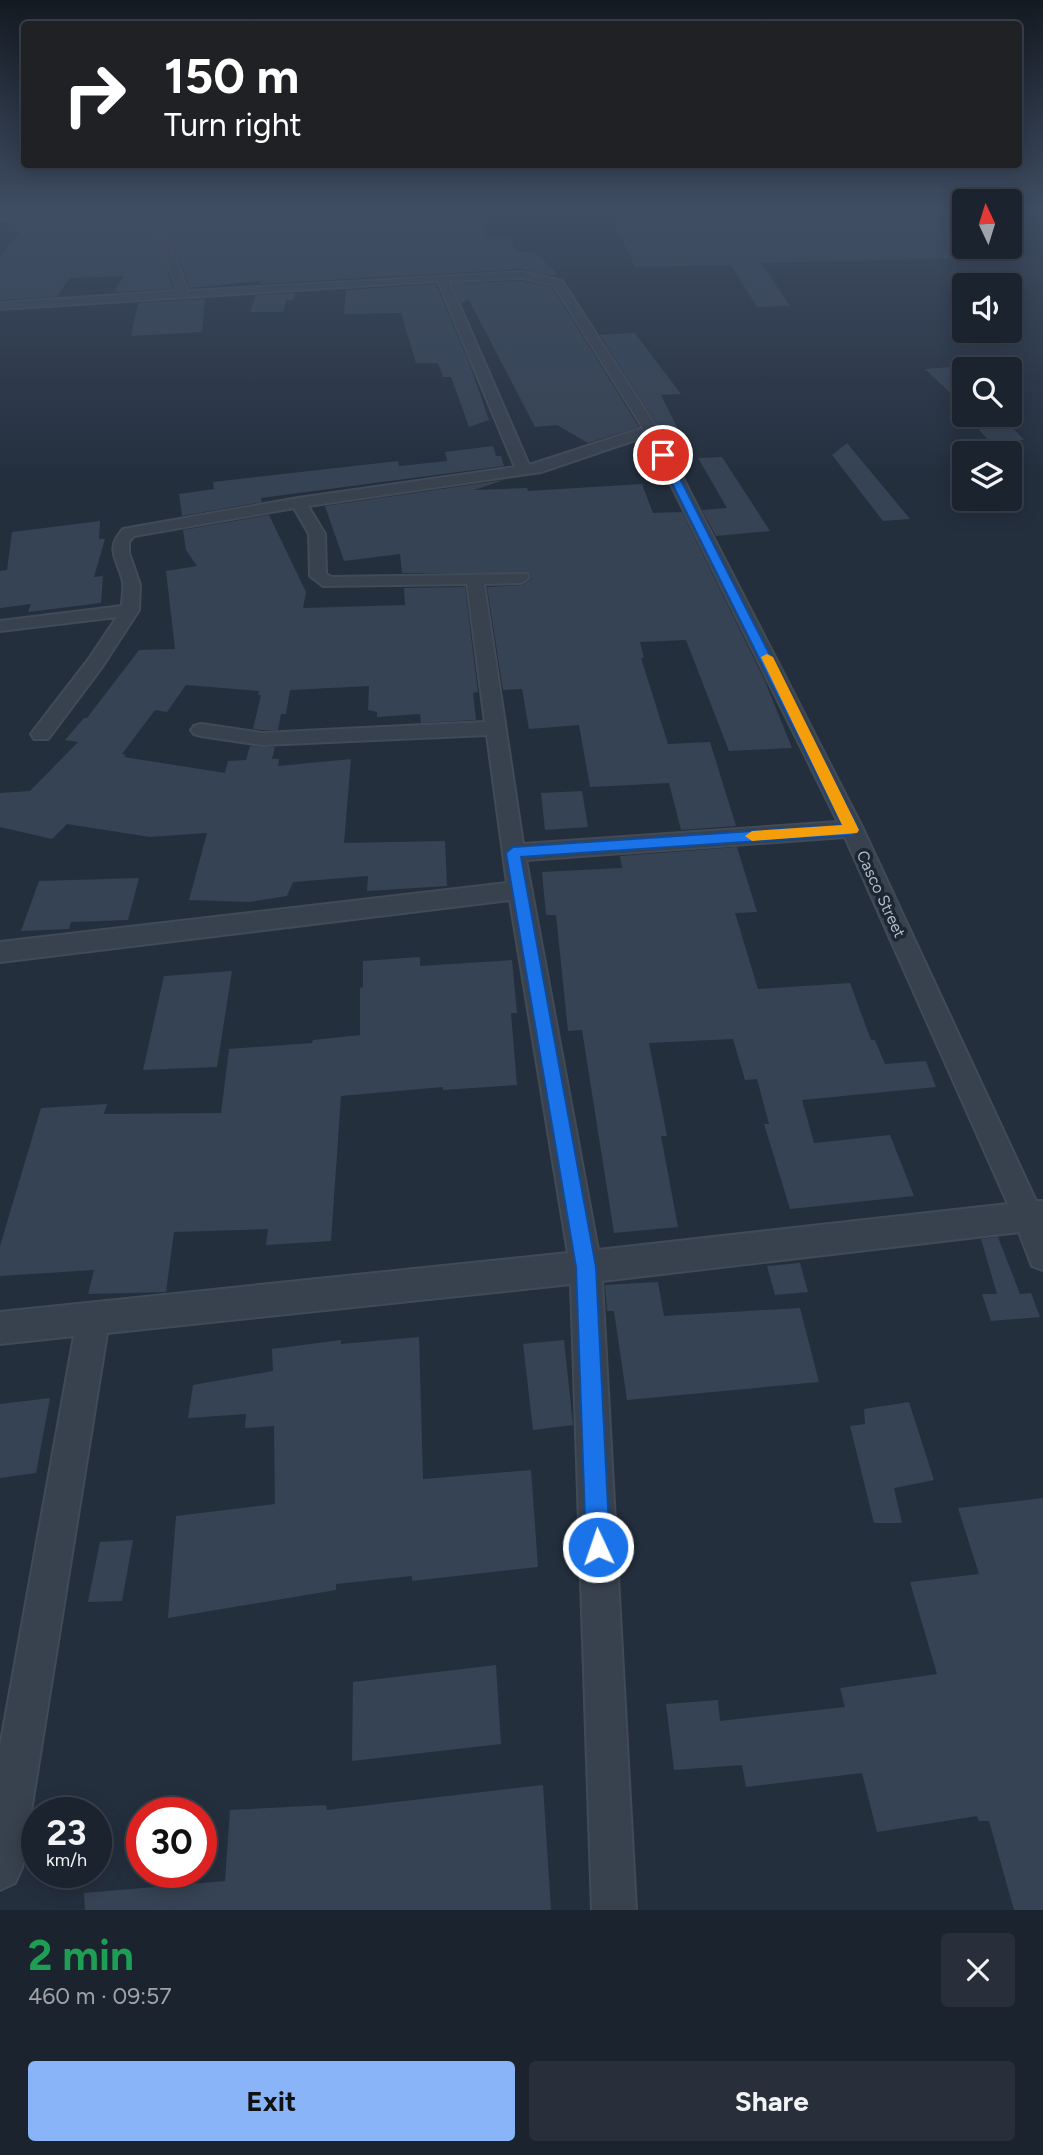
<!DOCTYPE html>
<html lang="en">
<head>
<meta charset="utf-8">
<style>
	:root { --surface:#1b232e; --page:#282f3a; --text:#f1f3f6; --muted:#a0a4aa; --line:#39404a; --accent:#8ab4f8 }
	body { margin:0; font-family:Figtree,sans-serif; background:var(--page); color:var(--text); height:100vh; display:flex; flex-direction:column; font-size:26px; white-space:nowrap }
	* { box-sizing:border-box; margin:0 }
	p { font-size:23px; color:var(--muted) }
	.icon { flex:none; width:38px; height:38px; fill:none; stroke:currentColor; stroke-width:2; stroke-linecap:round; stroke-linejoin:round }
	.map { position:relative; height:1910px; overflow:hidden }
	.side { display:flex; flex-direction:column; background:var(--surface); flex:1 }
	.side>* { flex:none }
	.guide { position:absolute; left:21px; top:21px; width:1001px; height:147px; border-radius:7px; box-shadow:0 4px 18px #0003,0 0 0 2px var(--line); background:#202124; color:#fff; overflow:hidden }
	.needle { width:46px; rotate:356deg }
	.controls { position:absolute; left:952px; top:189px; display:grid; gap:14px }
	.controls a { display:grid; place-items:center; width:70px; height:70px; border-radius:7px; background:var(--surface); box-shadow:0 4px 18px #0003,0 0 0 2px var(--line); font-size:35px }
	.speed { position:absolute; left:21px; top:1797px; display:flex; gap:14px; font-size:35px; font-weight:700; text-align:center }
	.speed>* { display:grid; place-content:center; width:91px; height:91px; border-radius:50%; background:var(--surface); box-shadow:0 4px 18px #0003,0 0 0 2px var(--line); line-height:1 }
	.speed small { font-size:18px; font-weight:400 }
	.speed .limit { border:10px solid #d22; background:#fff; color:#111 }
	.pin { position:absolute; display:grid; place-items:center; width:60px; height:60px; color:#fff; margin:-30px; border:4px solid #fff; border-radius:50%; box-shadow:0 2px 7px #0007 }
	.me { position:absolute; width:77px; margin:-38px; rotate:357deg; stroke-linejoin:round; filter:drop-shadow(0 0 5px #0008) }
	.turn { display:flex; align-items:center; gap:24px; height:147px; padding:0 28px; font-size:32px }
	.turn .icon { width:91px; height:91px; stroke-width:2.5 }
	.turn b { display:block; font-size:49px; line-height:60px }
	.round { display:grid; place-items:center; flex:none; width:74px; height:74px; border-radius:7px; background:var(--page) }
	.overview { display:flex; align-items:center; justify-content:space-between; height:119px; padding:0 28px }
	h1 { font-size:42px; font-weight:700; line-height:52px; color:#1e9e55 }
	.primary-button { display:flex; gap:14px; margin-top:auto; padding:14px 28px }
	.primary-button a { flex:1; height:80px; border-radius:7px; background:var(--accent); color:#111; font-size:28px; font-weight:700; line-height:80px; text-align:center }
	.primary-button a+a { background:var(--page); color:var(--text) }
	.map>svg:first-child { display:block }
	.building { fill:#364354 }
	.lines { fill:none; stroke-linecap:round; stroke-linejoin:round }
	.minor-casing { stroke:#414a57; stroke-width:4 }
	.minor { fill:#38414e; fill-rule:evenodd }
	.route { fill:#1a73e8; stroke:#114b97; stroke-width:2 }
	.slow { fill:#f59e0b }
	.labels { text-anchor:middle; dominant-baseline:central; stroke-width:7; stroke-linejoin:round; paint-order:stroke }
	.far-street-label { font-size:16px; fill:#b4bcc9; stroke:#1d2633 }
</style>
</head>
<body>
<div class="map">
<svg width="1043" height="1910" viewBox="0 0 1043 1910">
	<rect width="100%" height="100%" fill="#242f3e"/>
	<path class="building" d="M 20,208 L 145,208 L 174,289 L 118,292 L 119,290 L 114,291 L 124,276 L 70,278 L 56,297 L 0,300 L 0,257 L 21,231 L 6,231 L 12,222 L 28,222 L 35,217 L 29,211 L 19,211 Z
		M 159,208 L 188,208 L 188,213 L 307,212 L 343,216 L 485,212 L 485,237 L 510,236 L 516,253 L 534,251 L 557,274 L 547,275 L 522,269 L 260,284 L 261,281 L 190,288 Z
		M 735,208 L 964,208 L 964,250 L 955,250 L 970,258 L 761,263 L 790,306 L 757,307 L 731,265 L 635,267 L 609,211 Z
		M 522,281 L 552,287 L 639,427 L 588,443 L 557,425 L 535,427 L 469,300 L 461,303 L 453,283 Z
		M 436,284 L 470,365 L 489,420 L 469,427 L 451,377 L 443,377 L 438,363 L 416,363 L 401,313 L 344,314 L 346,290 Z
		M 295,293 L 294,300 L 287,300 L 283,312 L 250,312 L 256,295 Z
		M 205,299 L 202,332 L 131,336 L 138,303 Z
		M 635,333 L 681,394 L 661,395 L 680,433 L 663,434 L 600,335 Z
		M 964,366 L 964,406 L 925,369 Z
		M 966,415 L 1001,415 L 1024,440 L 989,441 Z
		M 847,443 L 910,519 L 883,521 L 832,455 Z
		M 493,446 L 496,456 L 501,456 L 504,466 L 261,498 L 262,502 L 182,516 L 179,494 L 214,489 L 213,482 L 398,461 L 399,466 L 447,461 L 445,452 Z
		M 722,457 L 728,466 L 770,531 L 716,536 L 702,510 L 727,508 L 698,458 Z
		M 504,480 L 474,490 L 527,488 L 528,491 L 642,484 L 653,513 L 682,512 L 765,681 L 792,748 L 729,751 L 686,640 L 640,642 L 644,658 L 641,658 L 668,744 L 710,742 L 736,826 L 681,830 L 669,783 L 590,787 L 579,725 L 529,729 L 522,689 L 503,690 L 487,587 L 522,585 L 532,579 L 529,573 L 402,573 L 400,554 L 344,561 L 325,506 Z
		M 269,515 L 306,592 L 303,608 L 405,605 L 404,588 L 465,587 L 478,692 L 473,693 L 476,720 L 421,723 L 420,714 L 377,717 L 377,712 L 368,710 L 369,686 L 290,690 L 286,714 L 281,714 L 278,730 L 262,730 L 253,729 L 261,695 L 258,695 L 259,691 L 186,685 L 167,712 L 155,710 L 122,754 L 126,755 L 124,757 L 225,773 L 228,761 L 246,760 L 250,746 L 275,747 L 272,759 L 279,759 L 278,766 L 351,759 L 344,843 L 445,841 L 447,886 L 367,891 L 368,876 L 293,882 L 287,896 L 249,902 L 189,900 L 207,833 L 150,837 L 67,824 L 52,839 L 0,827 L 0,793 L 30,791 L 78,742 L 65,740 L 84,718 L 87,718 L 139,650 L 175,649 L 166,571 L 197,566 L 186,550 L 183,530 Z
		M 100,521 L 99,539 L 105,539 L 94,577 L 103,576 L 101,603 L 28,612 L 31,604 L 0,608 L 0,571 L 7,570 L 12,532 Z
		M 582,791 L 588,827 L 545,830 L 541,793 Z
		M 737,847 L 757,912 L 735,913 L 758,989 L 850,983 L 871,1040 L 875,1040 L 885,1064 L 926,1061 L 936,1087 L 802,1100 L 814,1143 L 890,1135 L 914,1196 L 790,1209 L 764,1124 L 769,1124 L 757,1079 L 745,1080 L 733,1039 L 649,1043 L 667,1136 L 661,1136 L 678,1227 L 614,1233 L 582,1030 L 568,1031 L 556,915 L 546,915 L 542,872 L 622,868 L 620,856 Z
		M 139,878 L 128,920 L 71,922 L 69,929 L 21,931 L 39,881 Z
		M 420,957 L 420,966 L 512,960 L 517,1013 L 511,1013 L 517,1085 L 443,1090 L 443,1087 L 341,1096 L 331,1241 L 266,1245 L 268,1229 L 174,1232 L 166,1292 L 88,1294 L 94,1270 L 0,1276 L 0,1246 L 41,1108 L 107,1104 L 104,1114 L 221,1113 L 229,1049 L 312,1043 L 313,1040 L 360,1035 L 360,988 L 363,987 L 363,961 Z
		M 232,971 L 217,1067 L 143,1070 L 164,976 Z
		M 998,1237 L 1020,1294 L 1031,1293 L 1040,1317 L 991,1321 L 982,1294 L 997,1294 L 981,1239 Z
		M 800,1263 L 808,1292 L 775,1295 L 767,1266 Z
		M 658,1282 L 664,1316 L 800,1308 L 819,1382 L 627,1400 L 614,1311 L 607,1311 L 605,1285 Z
		M 419,1337 L 423,1479 L 531,1470 L 538,1567 L 412,1581 L 412,1576 L 336,1584 L 336,1590 L 168,1618 L 176,1516 L 275,1504 L 274,1426 L 245,1428 L 246,1414 L 188,1418 L 193,1385 L 273,1371 L 272,1349 L 341,1340 L 341,1344 Z
		M 564,1340 L 573,1425 L 533,1430 L 523,1344 Z
		M 50,1398 L 36,1473 L 0,1478 L 0,1404 Z
		M 909,1402 L 934,1480 L 894,1488 L 902,1523 L 874,1523 L 850,1426 L 865,1424 L 864,1409 Z
		M 1043,1498 L 1043,1910 L 1014,1910 L 989,1821 L 979,1821 L 977,1816 L 877,1832 L 862,1773 L 746,1787 L 742,1765 L 674,1770 L 666,1704 L 718,1700 L 720,1721 L 845,1707 L 840,1688 L 937,1674 L 910,1582 L 979,1574 L 958,1508 Z
		M 133,1540 L 122,1601 L 88,1602 L 100,1542 Z
		M 496,1665 L 501,1744 L 352,1761 L 353,1682 Z
		M 543,1785 L 551,1910 L 85,1910 L 84,1893 L 225,1881 L 230,1810 L 326,1805 L 327,1810 Z"/>
	<g class="lines">
		<g class="minor-casing">
			<path id="minor" d="M 147,208 L 156,208 L 188,291 L 522,272 L 562,281 L 658,430 L 775,657 L 863,829 L 1036,1201 L 1043,1201 L 1043,1270 L 1032,1266 L 1019,1232 L 602,1281 L 636,1910 L 592,1910 L 571,1284 L 107,1333 L 22,1868 L 15,1883 L 0,1890 L 0,1747 L 74,1336 L 0,1344 L 0,1312 L 568,1253 L 510,900 L 0,962 L 0,942 L 507,883 L 487,735 L 262,745 L 201,736 L 194,734 L 191,730 L 194,726 L 201,724 L 262,733 L 485,722 L 467,584 L 323,586 L 310,576 L 309,534 L 294,508 L 134,536 L 129,542 L 129,553 L 140,585 L 139,610 L 102,667 L 48,739 L 34,739 L 31,734 L 88,660 L 117,617 L 0,631 L 0,621 L 122,606 C 122,598 124,590 123,582 C 118,559 104,550 123,529 L 298,498 L 515,467 L 438,281 L 0,309 L 0,303 L 178,291 ZM 522,278 L 554,285 L 643,428 L 529,465 L 449,281 ZM 647,436 L 838,822 L 523,844 L 484,584 L 521,583 L 529,578 L 527,574 L 332,577 L 326,574 L 325,534 L 308,506 L 541,472 ZM 845,837 L 1008,1204 L 598,1250 L 526,860 Z
				M 0,214 L 28,213 L 33,216 L 28,219 L 0,220 Z"/>
		</g>
		<use href="#minor" class="minor"/>
	</g>
	<linearGradient id="sky" x2="0" y2="1"><stop stop-color="#141a22"/><stop offset="0.44" stop-color="#3f4d63"/><stop offset="1" stop-color="#3f4d63" stop-opacity="0"/></linearGradient>
	<rect width="1043" height="476" fill="url(#sky)"/>
	<path class="route" d="M 663,452 L 668,455 L 859,830 L 852,835 L 521,857 L 596,1267 L 610,1547 L 607,1555 L 598,1559 L 590,1555 L 586,1547 L 576,1267 L 506,853 L 513,847 L 842,825 L 658,455 Z"/>
	<path class="slow" d="M 767,654 L 773,657 L 859,830 L 857,833 L 752,841 L 745,836 L 752,831 L 842,825 L 761,657 Z"/>
	<g class="labels">
		<g class="far-street-label">
			<text transform="translate(881 894) rotate(65)">Casco Street</text>
		</g>
	</g>
</svg>
<div class="controls">
<a><svg class="needle" viewBox="-14 -14 28 28"><path d="M0-13l5 13h-10z" fill="#e53935"/><path d="M0 13l5-13h-10z" fill="#a0a4aa"/></svg></a>
<a><svg class="icon" aria-label="sound" viewBox="0 0 24 24"><path d="M4 9h4l5-4v14l-5-4H4zM17 9q2 3 0 6"/></svg></a>
<a><svg class="icon" aria-label="search" viewBox="0 0 24 24"><circle cx="10" cy="10" r="6"/><path d="M15 15l6 6"/></svg></a>
<a><svg class="icon" aria-label="layers" viewBox="0 0 24 24"><path d="M12 4l9 5-9 5-9-5zM3 14l9 5 9-5"/></svg></a>
</div>
<div class="speed"><div>23<small>km/h</small></div><div class="limit">30</div></div>
<div class="pin" style="left:663px;top:455px;background:#d93025"><svg class="icon" aria-label="arrive" viewBox="0 0 24 24"><path d="M6 21V4h12l-3 4 3 4H6"/></svg></div>
<svg class="me" style="left:598px;top:1547px" viewBox="-20 -20 40 40"><circle r="17" fill="#1a73e8" stroke="#fff" stroke-width="3"/><path d="M0-11L8 9 0 5-8 9z" fill="#fff"/></svg>
<div class="guide">
<div class="turn"><svg class="icon" aria-label="right" viewBox="0 0 24 24"><path d="M7 20v-9h11M14 6l5 5-5 5"/></svg><div><b>150 m</b>Turn right</div></div>
</div>
</div>
<section class="side">
<div class="overview"><div><h1>2 min</h1><p>460 m · 09:57</p></div><a class="round"><svg class="icon" aria-label="close" viewBox="0 0 24 24"><path d="M6 6l12 12M18 6L6 18"/></svg></a></div>
<div class="primary-button"><a>Exit</a><a>Share</a></div>
</section>
</body>
</html>
